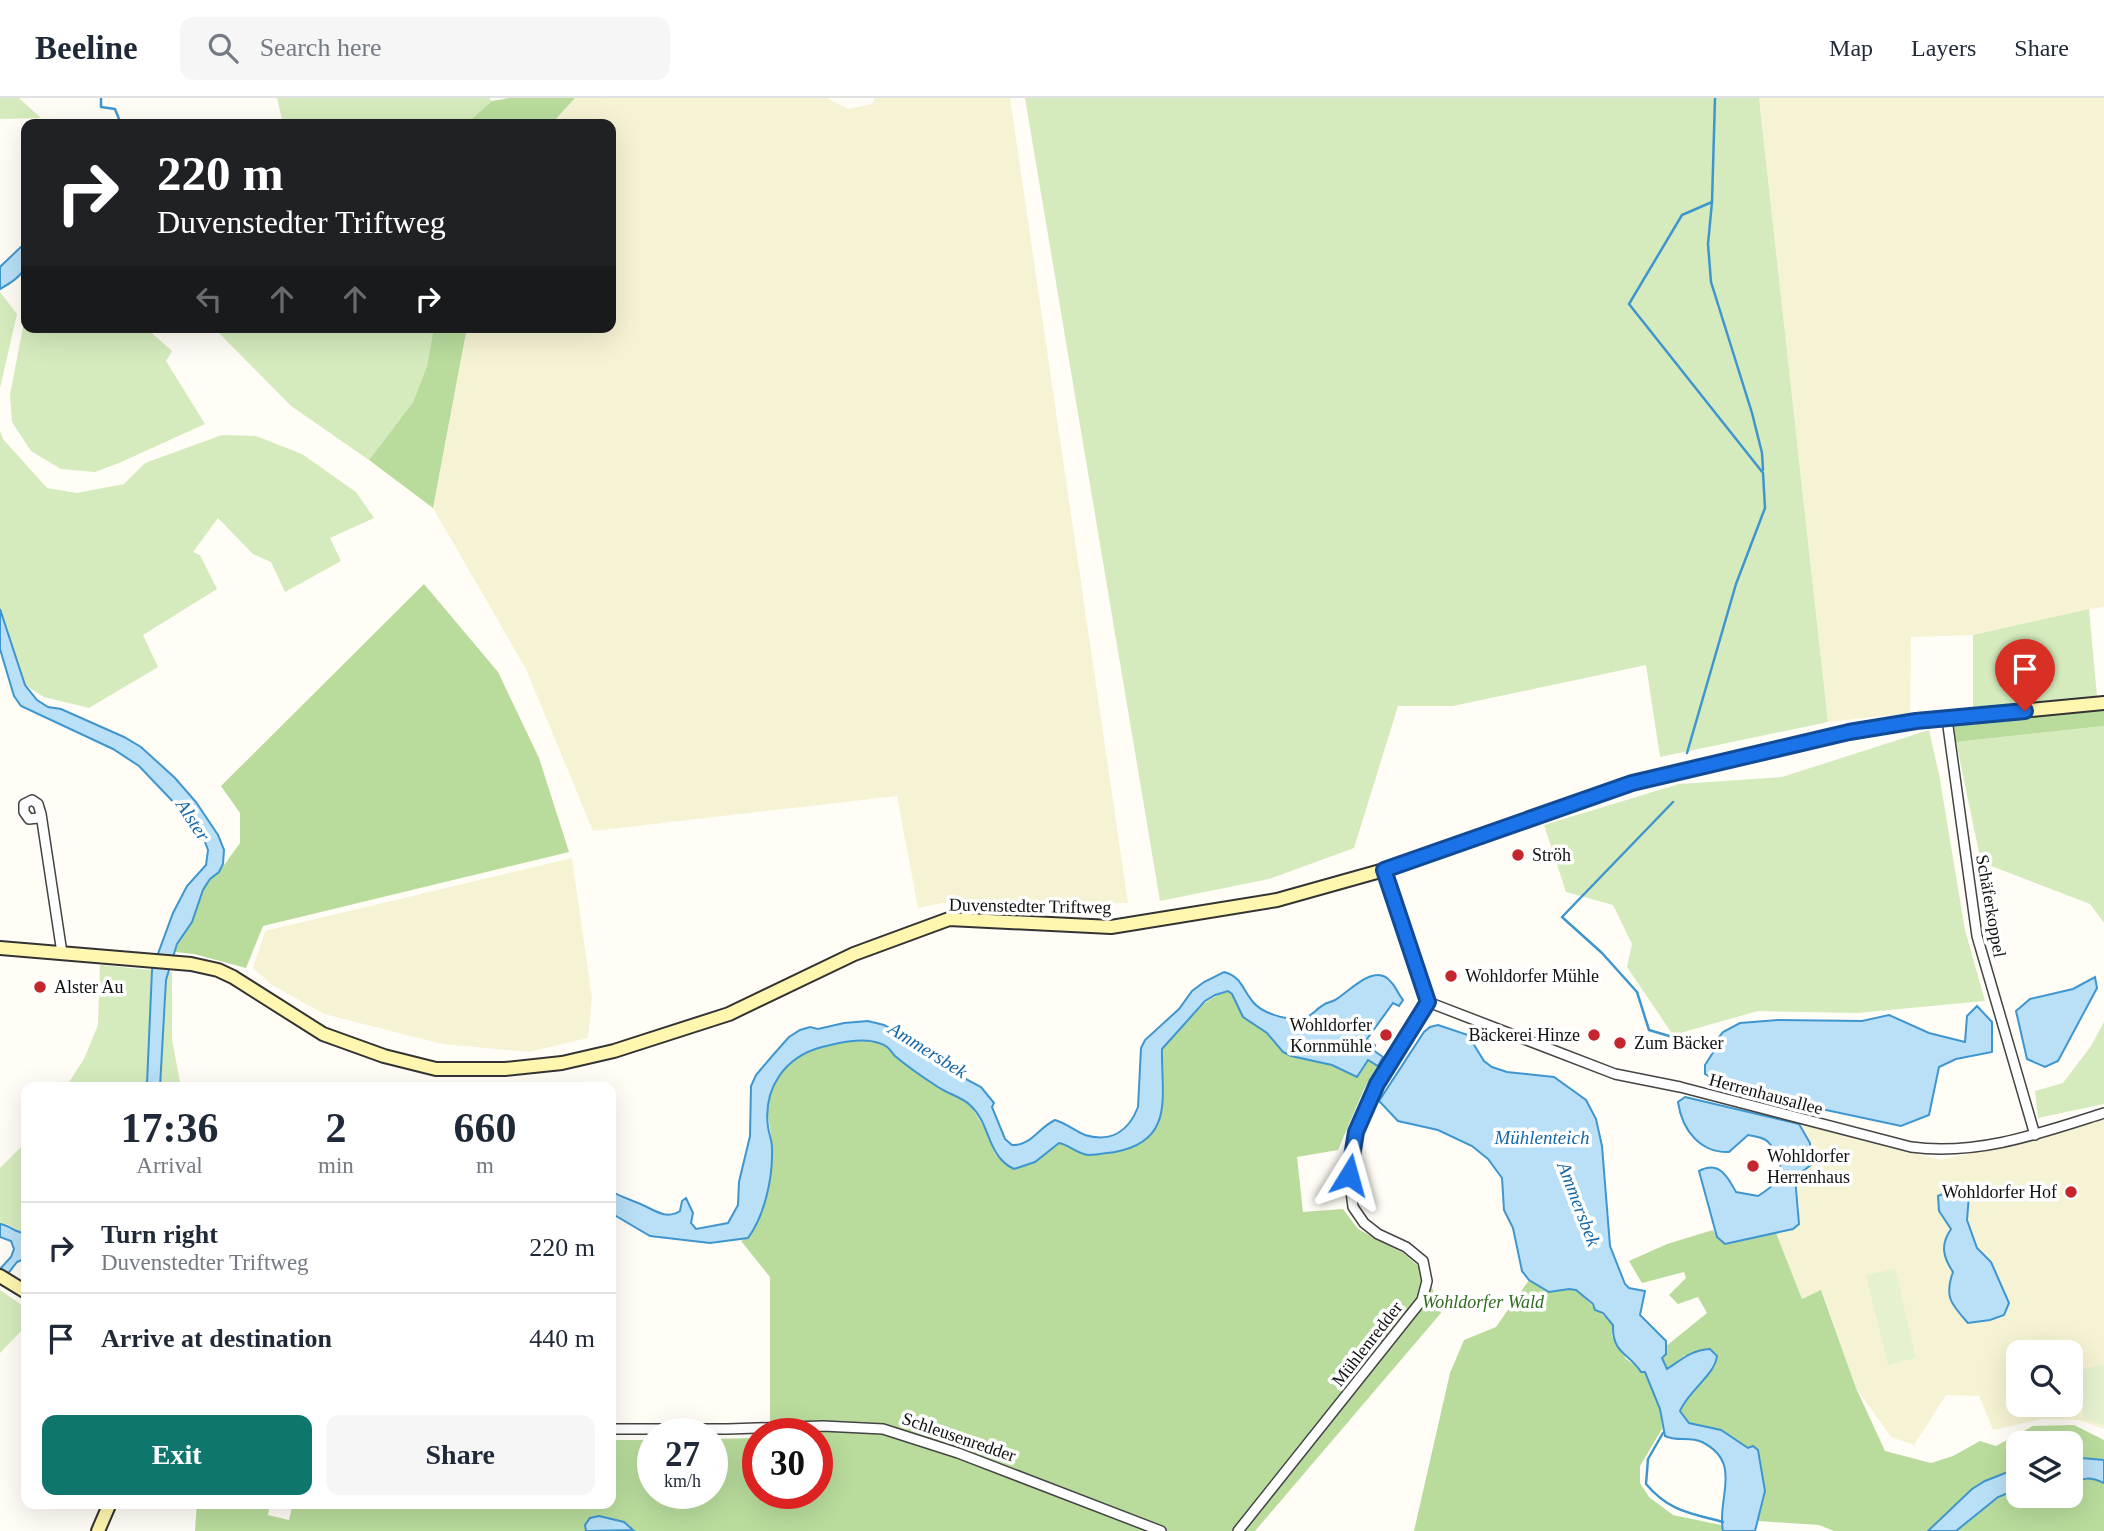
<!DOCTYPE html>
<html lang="en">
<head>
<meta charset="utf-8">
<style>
	:root { --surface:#fff; --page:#f6f6f7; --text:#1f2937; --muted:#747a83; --line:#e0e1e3; --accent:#0f766e }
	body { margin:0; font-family:Georgia,serif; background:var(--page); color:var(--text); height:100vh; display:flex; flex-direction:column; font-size:26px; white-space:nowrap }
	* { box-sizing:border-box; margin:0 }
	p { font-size:23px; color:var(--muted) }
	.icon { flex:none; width:38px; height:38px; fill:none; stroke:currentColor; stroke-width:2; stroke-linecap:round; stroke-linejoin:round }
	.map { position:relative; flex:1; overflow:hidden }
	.drawer { position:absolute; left:21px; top:984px; width:595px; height:427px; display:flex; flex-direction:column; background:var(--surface); border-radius:14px; box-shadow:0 7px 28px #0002 }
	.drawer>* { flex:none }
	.banner { position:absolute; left:21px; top:21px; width:595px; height:214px; border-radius:14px; box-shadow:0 7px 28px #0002; background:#202124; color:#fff; overflow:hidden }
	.buttons { position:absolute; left:2006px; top:1242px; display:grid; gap:14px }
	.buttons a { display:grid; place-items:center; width:77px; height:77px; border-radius:14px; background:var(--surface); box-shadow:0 7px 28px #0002; font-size:35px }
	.speed { position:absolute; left:637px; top:1320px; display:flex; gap:14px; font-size:35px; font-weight:700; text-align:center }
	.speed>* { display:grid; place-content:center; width:91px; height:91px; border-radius:50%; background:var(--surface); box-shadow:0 7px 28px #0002; line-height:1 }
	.speed small { font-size:18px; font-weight:400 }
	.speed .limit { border:10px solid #d22; background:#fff; color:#111 }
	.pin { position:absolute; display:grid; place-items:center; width:60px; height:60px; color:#fff; margin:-72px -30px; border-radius:50% 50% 50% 0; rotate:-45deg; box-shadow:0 0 7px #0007 }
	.pin .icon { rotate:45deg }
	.me { position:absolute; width:77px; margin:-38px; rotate:8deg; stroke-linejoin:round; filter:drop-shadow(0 0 5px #0008) }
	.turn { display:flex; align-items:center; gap:24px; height:147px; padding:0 21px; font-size:32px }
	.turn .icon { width:91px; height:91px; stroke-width:2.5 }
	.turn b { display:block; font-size:49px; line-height:60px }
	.lanes { display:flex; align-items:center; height:66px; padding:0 21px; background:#0003; justify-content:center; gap:35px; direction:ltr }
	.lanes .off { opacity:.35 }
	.eta { display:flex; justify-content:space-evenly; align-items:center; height:119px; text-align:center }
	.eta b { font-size:42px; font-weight:600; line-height:49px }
	.button { display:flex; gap:14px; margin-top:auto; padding:14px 21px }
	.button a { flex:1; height:80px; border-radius:14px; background:var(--accent); color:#fff; font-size:28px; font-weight:600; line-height:80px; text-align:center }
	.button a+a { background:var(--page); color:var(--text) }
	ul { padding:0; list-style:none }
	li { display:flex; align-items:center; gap:21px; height:91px; padding:0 21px; border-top:2px solid var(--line) }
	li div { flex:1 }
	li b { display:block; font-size:26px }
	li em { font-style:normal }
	header { display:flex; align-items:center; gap:42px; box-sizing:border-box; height:98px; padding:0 35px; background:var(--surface); border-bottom:2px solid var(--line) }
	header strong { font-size:33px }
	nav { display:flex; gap:38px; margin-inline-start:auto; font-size:24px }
	.search { width:490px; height:63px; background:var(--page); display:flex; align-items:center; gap:18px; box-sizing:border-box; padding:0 24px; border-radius:14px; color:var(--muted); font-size:26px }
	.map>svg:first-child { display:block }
	.farmland { fill:#f6f3d4; fill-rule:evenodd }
	.green { fill:#d5ebbd }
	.forest { fill:#b9dc9c }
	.pitch { fill:#e6f2cf }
	.water { fill:#b9e0f7; stroke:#3f96cf; stroke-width:2 }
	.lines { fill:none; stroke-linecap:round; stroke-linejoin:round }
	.stream { stroke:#3f96cf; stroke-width:2.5 }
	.street-casing { stroke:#444; stroke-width:12 }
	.secondary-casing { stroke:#333; stroke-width:16 }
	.street { stroke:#fff; stroke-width:9 }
	.secondary { stroke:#fff6b0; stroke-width:12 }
	.route-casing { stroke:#114b97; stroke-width:18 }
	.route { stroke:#1a73e8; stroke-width:12 }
	.poi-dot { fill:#c4262e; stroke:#fff; stroke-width:2.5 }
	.labels { text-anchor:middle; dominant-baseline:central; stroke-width:7; stroke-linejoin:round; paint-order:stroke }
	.poi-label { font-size:18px; fill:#111; stroke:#fff; text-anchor:start }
	.street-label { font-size:18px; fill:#111; stroke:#fff }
	.park-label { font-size:18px; font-style:italic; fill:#2f6b1f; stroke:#fff }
	.water-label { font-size:19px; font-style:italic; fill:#1768a6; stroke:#fff }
</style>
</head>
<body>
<header>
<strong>Beeline</strong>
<div class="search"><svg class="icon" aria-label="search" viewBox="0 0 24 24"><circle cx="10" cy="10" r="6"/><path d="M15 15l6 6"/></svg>Search here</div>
<nav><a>Map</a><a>Layers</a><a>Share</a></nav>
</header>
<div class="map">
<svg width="2104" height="1433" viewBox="0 0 2104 1433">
	<rect width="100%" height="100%" fill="#fffdf5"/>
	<path class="farmland" d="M 575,0 L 827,0 L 848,11 L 872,6 L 875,0 L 1010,0 L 1128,805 L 942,805 L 918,810 L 897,698 L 593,733 L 526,571 L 433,410 L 467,229 L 611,229 L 611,26 L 546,26 L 556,21 Z
		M 1759,0 L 2104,0 L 2104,509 L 2089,511 L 1973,537 L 1911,539 L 1910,615 L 1828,624 Z
		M 572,760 L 592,900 L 588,940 L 529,954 L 442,946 L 324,916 L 272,887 L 253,870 L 265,833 Z
		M 2104,1018 L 2104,1331 L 2080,1322 L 2042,1321 L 1993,1332 L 1979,1298 L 1946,1297 L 1914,1347 L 1891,1339 L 1856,1290 L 1822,1193 L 1802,1201 L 1776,1135 L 1793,1131 L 1800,1112 L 1795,1078 L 1811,1067 L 1810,1045 L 1799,1026 L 1941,1062 L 2039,1039 ZM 2018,1255 L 2070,1255 L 2070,1307 L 2018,1307 Z"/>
	<path class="green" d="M 0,0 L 19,0 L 41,20 L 0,21 Z
		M 277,0 L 489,0 L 492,3 L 466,26 L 283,26 Z
		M 1025,0 L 1759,0 L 1828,624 L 1660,659 L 1646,567 L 1453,608 L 1398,608 L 1354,750 L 1269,781 L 1160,803 Z
		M 0,194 L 17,216 L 0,290 Z
		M 26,213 L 26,229 L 145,229 L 172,253 L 166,263 L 205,326 L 119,365 L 95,374 L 61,371 L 31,353 L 12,324 L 10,297 Z
		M 213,229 L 434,229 L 427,268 L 413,304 L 369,362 L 291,308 Z
		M 0,333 L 3,341 L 47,390 L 77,395 L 124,386 L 145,365 L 222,337 L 256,338 L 302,356 L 356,394 L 374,420 L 330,440 L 341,463 L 285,494 L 271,464 L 253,456 L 218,420 L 193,454 L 200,457 L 217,491 L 143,537 L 158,569 L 89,610 L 44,599 L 25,587 L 0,511 Z
		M 2089,511 L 2097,598 L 1973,612 L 1973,537 Z
		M 2104,628 L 2104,825 L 2090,806 L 1981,764 L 1956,644 Z
		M 1929,632 L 1939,676 L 1965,832 L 1985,903 L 1857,915 L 1758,913 L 1673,937 L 1627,869 L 1632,846 L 1613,807 L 1566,794 L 1544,727 L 1679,686 L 1782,679 Z
		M 100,867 L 152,872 L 148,989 L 66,989 L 84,961 L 98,927 Z
		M 169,874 L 172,874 L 172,942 L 181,989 L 160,989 L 166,902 L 164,888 Z
		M 2104,924 L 2104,1006 L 2038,1020 L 2035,993 L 2063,985 L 2091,948 Z
		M 26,1044 L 26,1135 L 23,1135 L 7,1126 L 0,1126 L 0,1070 Z
		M 0,1192 L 26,1210 L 26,1228 L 0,1255 Z"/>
	<path class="forest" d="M 509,0 L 575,0 L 556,21 L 546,26 L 466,26 L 492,3 Z
		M 434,229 L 467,229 L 433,410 L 369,362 L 413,304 L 427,268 Z
		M 424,486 L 498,574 L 539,660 L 569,754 L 263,828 L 246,870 L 194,856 L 175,854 L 181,838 L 192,824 L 207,784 L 219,774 L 240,745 L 240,715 L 221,688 Z
		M 2104,612 L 2104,628 L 1956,644 L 1953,627 Z
		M 1228,893 L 1232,895 L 1243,919 L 1267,935 L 1291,958 L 1312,961 L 1342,971 L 1368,962 L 1378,968 L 1364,991 L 1338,1052 L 1297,1059 L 1303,1114 L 1343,1111 L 1358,1131 L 1403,1155 L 1422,1171 L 1433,1192 L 1441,1215 L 1255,1433 L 195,1433 L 197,1405 L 270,1405 L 268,1417 L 289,1422 L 293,1405 L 611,1405 L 611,1342 L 653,1342 L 653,1395 L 712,1395 L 712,1341 L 758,1340 L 758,1395 L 817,1395 L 817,1335 L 770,1335 L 770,1179 L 741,1143 C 765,1134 773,1071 772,1049 C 772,1031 764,1014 770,996 C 782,953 839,939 878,944 L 971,1008 L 985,1031 L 995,1056 L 1006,1067 L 1040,1061 L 1059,1045 C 1070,1047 1078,1056 1089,1057 C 1122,1058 1160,1043 1163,1006 C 1165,988 1162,969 1162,951 L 1165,945 C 1188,928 1199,901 1228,893 Z
		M 1713,1132 L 1717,1139 L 1725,1146 L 1776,1135 L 1802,1201 L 1821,1192 L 1856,1290 L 1885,1353 L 1931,1365 L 1953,1358 L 1980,1343 L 1996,1348 L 2033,1328 L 2074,1327 L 2104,1342 L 2104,1362 L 2070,1359 L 2070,1346 L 2018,1346 L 2018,1370 L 1985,1383 L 1972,1391 L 1928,1433 L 1834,1433 L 1819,1427 L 1758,1423 L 1765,1393 L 1760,1359 L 1721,1332 L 1689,1325 L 1680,1313 L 1685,1302 L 1716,1267 L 1685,1257 L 1667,1271 L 1662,1259 L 1665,1249 L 1707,1215 L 1698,1199 L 1678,1206 L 1669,1197 L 1686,1180 L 1684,1174 L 1642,1185 L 1629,1163 L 1667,1146 Z
		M 1529,1182 C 1538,1188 1547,1192 1558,1193 C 1565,1193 1569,1190 1576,1192 L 1613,1227 L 1612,1238 L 1626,1261 L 1645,1274 L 1660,1311 L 1662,1331 L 1640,1368 L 1640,1385 L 1649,1399 L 1673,1417 L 1721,1427 L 1723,1433 L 1414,1433 L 1450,1275 L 1464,1242 L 1496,1229 Z
		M 2092,1380 L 2104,1385 L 2104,1433 L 1956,1433 L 1998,1399 L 2018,1391 L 2018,1398 L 2070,1398 L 2070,1386 L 2079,1381 Z"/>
	<path class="pitch" d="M 1895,1171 L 1916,1260 L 1888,1267 L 1866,1177 Z
		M 2104,1266 L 2104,1327 L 2085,1321 L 2072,1274 Z"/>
	<path class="water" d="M 26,144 C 26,172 26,177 0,191 L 0,169 Z
		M 0,511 L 25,587 L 37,602 L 48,609 L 61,611 L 124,639 L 141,649 L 175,680 L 196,704 L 218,737 L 224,752 L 223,766 L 219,774 L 210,781 L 203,792 L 192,824 L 177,846 L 166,882 L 160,989 L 148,989 L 147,986 L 152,872 L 173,815 L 187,788 L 206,767 L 208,752 L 205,744 L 180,711 L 139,668 L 113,651 L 21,608 L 14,598 L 0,551 Z
		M 1224,874 C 1242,879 1242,891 1253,904 C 1262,915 1283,921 1298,921 C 1311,921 1315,911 1325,906 C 1326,905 1334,903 1335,902 C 1348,895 1375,863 1391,884 C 1396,889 1398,896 1403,902 L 1399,908 L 1393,905 L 1367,941 L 1375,947 L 1373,952 L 1383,959 L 1378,968 L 1368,962 L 1357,979 L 1332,967 L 1291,958 L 1283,954 L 1267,935 L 1243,919 L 1232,896 L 1228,893 L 1215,897 L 1205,903 L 1162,951 C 1161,996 1176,1043 1115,1054 C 1107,1055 1097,1057 1089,1057 C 1077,1056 1070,1047 1059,1045 L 1035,1064 L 1014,1071 C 987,1059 991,1026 970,1007 C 962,999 948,996 938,989 C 924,980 908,969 895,958 C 890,952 887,947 879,945 C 862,939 838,945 822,949 C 784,959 763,991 768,1029 C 769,1036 772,1042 772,1050 C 773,1079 765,1117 748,1140 L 710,1145 L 650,1138 L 611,1115 L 611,1093 C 619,1098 629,1101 638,1105 C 652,1110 665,1123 680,1113 L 682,1103 L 686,1100 L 693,1115 L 691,1125 L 696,1131 L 728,1125 L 738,1107 L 739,1084 L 750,1038 L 751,988 L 756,977 L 773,957 L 789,939 L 800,932 L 810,929 L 818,931 L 844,925 L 868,923 L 884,927 L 895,933 L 906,949 L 981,989 L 994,1005 L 992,1009 L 1005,1041 L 1012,1047 C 1031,1048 1038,1030 1055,1022 C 1066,1025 1075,1033 1085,1037 C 1111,1045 1129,1033 1138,1009 L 1141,950 L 1145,942 L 1179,911 L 1192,893 L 1204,884 Z
		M 2095,879 L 2097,890 L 2058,963 L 2045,969 L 2027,961 L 2016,913 L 2030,901 L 2073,891 Z
		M 1977,908 L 1992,924 L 1992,954 L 1956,961 L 1939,969 L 1929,1017 L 1901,1028 L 1779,1002 L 1741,989 L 1723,986 L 1705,976 L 1705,967 L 1714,953 L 1713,946 L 1723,934 L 1740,925 L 1778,922 L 1862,923 L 1889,917 L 1929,935 L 1965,944 L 1967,918 Z
		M 1438,927 L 1468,937 L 1484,963 L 1492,969 L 1507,974 L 1554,979 L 1586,1002 L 1596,1021 L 1602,1048 L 1610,1148 L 1625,1186 L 1629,1190 L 1645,1193 L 1640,1217 L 1666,1243 L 1666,1256 L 1662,1260 L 1667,1271 C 1681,1262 1691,1252 1710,1251 L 1717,1258 C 1715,1277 1688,1293 1680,1313 L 1689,1325 L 1721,1332 L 1748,1350 L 1753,1348 L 1758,1352 L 1765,1393 L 1755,1433 L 1723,1433 C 1716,1401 1744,1365 1702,1344 C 1690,1338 1676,1344 1665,1338 L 1660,1311 L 1645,1274 L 1641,1274 C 1629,1255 1612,1256 1613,1227 L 1603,1215 L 1595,1212 L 1593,1206 L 1576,1192 L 1569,1191 L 1549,1194 L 1529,1182 L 1522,1173 L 1513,1130 L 1504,1112 L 1502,1080 L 1488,1061 L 1472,1048 L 1438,1032 L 1398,1023 L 1379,1003 L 1424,934 L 1430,929 Z
		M 1685,999 L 1799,1026 L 1810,1045 L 1811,1067 L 1795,1079 L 1799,1126 L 1793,1131 L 1725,1146 L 1717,1139 L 1699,1073 C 1719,1062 1728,1079 1736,1094 L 1758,1098 C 1774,1088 1787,1078 1777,1058 C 1769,1042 1767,1040 1748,1037 L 1729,1054 C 1700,1055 1682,1032 1678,1004 Z
		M 1956,1090 L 1969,1097 L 1967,1122 L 1977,1150 L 1991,1164 L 2009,1205 L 2004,1217 L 1990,1222 L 1968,1225 C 1951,1206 1944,1199 1953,1174 C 1943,1159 1940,1147 1951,1131 L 1939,1113 L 1938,1098 Z
		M 0,1126 C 10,1127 17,1136 26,1135 L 26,1160 L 17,1164 L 0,1186 L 0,1171 L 11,1159 L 14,1151 L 11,1143 L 0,1139 Z
		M 2070,1359 L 2104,1362 L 2104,1385 C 2091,1379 2083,1379 2070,1386 Z
		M 2018,1370 L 2018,1391 L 1998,1399 L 1956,1433 L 1928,1433 L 1972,1391 L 1985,1383 Z
		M 599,1418 L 624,1424 L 633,1432 L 586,1433 L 585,1427 L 590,1420 Z"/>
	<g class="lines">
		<path class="stream" d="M 101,0 L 101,9 L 115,11 L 121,26
			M 1712,104 L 1708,146 L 1711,184 L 1752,315 L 1762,355 L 1763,372
			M 1687,655 L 1736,486 L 1765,410 L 1763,375 L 1629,206 L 1682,117 L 1712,104 L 1715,0
			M 1673,704 L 1562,819 L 1602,855 L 1637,894 L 1649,932 L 1689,944 L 1713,946
			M 1663,1335 L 1648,1361 L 1646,1386 C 1670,1414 1690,1415 1723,1424"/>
		<g class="street-casing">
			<path id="street" d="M 1947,621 L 1977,838 L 2035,1037
				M 41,716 L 38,720 L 29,721 L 24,714 L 24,706 L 32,702 L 38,706 L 41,716 L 62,855
				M 1428,904 L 1615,976 L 1680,989 L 1911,1049 C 1978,1058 2041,1035 2104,1015
				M 611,1331 L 728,1331 L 823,1328 L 883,1331 L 958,1355 L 1161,1433
				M 1238,1433 L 1422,1202 L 1427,1183 L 1423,1163 L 1406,1149 L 1378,1136 L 1364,1125 L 1353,1109 L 1349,1077 L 1356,1034 L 1377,986 L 1428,904 L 1384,772"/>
		</g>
		<g class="secondary-casing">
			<path id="secondary" d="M 0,850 L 191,866 L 218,872 L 233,879 L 323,936 L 384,958 L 436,971 L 505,971 L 562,965 L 614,953 L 729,916 L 854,856 L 949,821 L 1111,829 L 1277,802 L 1384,772 L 1632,685 L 1849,634 L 1916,623 L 2104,605
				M 0,1178 L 26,1194
				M 98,1433 L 110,1405"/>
		</g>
		<use href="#street" class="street"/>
		<use href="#secondary" class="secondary"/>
	</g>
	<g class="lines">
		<g class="route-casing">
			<path id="route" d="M 1349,1077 L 1356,1034 L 1377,986 L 1428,904 L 1384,772 L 1632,685 L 1849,634 L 1916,623 L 2025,613"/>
		</g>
		<use href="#route" class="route"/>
	</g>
	<g class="poi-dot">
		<circle cx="1518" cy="757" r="7"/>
		<circle cx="1451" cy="878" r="7"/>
		<circle cx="40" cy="889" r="7"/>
		<circle cx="1386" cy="937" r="7"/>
		<circle cx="1594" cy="937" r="7"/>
		<circle cx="1620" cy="945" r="7"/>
		<circle cx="1753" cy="1068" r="7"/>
		<circle cx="2071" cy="1094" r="7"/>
	</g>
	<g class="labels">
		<g class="poi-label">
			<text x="1532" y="757">Ströh</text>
			<text x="1465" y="878">Wohldorfer Mühle</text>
			<text x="54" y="889">Alster Au</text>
			<text x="1372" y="927" text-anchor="end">Wohldorfer<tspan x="1372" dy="21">Kornmühle</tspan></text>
			<text x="1580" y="937" text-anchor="end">Bäckerei Hinze</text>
			<text x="1634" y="945">Zum Bäcker</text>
			<text x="1767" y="1058">Wohldorfer<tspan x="1767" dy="21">Herrenhaus</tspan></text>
			<text x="2057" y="1094" text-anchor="end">Wohldorfer Hof</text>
		</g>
		<g class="street-label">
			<text transform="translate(1030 808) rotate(1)">Duvenstedter Triftweg</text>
			<text transform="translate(1991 808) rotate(80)">Schäferkoppel</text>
			<text transform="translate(1766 996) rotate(15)">Herrenhausallee</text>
			<text transform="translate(1367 1246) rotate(-52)">Mühlenredder</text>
			<text transform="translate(959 1339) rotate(19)">Schleusenredder</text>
		</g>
		<g class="park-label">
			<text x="1483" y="1204">Wohldorfer Wald</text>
		</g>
		<g class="water-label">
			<text transform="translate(193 722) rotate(57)">Alster</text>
			<text transform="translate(928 952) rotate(32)">Ammersbek</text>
			<text x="1542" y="1039">Mühlenteich</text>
			<text transform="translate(1579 1106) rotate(69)">Ammersbek</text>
		</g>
	</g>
</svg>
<div class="buttons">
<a><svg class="icon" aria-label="search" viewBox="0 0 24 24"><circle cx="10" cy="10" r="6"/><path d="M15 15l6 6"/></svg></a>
<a><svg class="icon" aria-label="layers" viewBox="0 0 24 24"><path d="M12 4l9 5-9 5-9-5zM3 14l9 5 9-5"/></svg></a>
</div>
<div class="speed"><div>27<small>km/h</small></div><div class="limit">30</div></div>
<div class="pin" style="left:2025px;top:613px;background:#d93025"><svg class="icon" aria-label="arrive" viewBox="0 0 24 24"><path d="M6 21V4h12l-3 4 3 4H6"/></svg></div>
<svg class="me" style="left:1349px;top:1077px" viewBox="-20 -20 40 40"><path d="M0-17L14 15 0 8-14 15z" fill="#1a73e8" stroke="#fff" stroke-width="4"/></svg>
<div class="banner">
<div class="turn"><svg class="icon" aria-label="right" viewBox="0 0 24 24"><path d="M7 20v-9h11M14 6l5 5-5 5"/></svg><div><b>220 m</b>Duvenstedter Triftweg</div></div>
<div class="lanes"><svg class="icon off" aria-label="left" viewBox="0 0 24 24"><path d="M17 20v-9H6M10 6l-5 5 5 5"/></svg><svg class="icon off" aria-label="ahead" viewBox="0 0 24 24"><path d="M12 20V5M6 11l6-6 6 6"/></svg><svg class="icon off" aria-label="ahead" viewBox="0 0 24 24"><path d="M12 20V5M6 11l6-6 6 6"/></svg><svg class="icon" aria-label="right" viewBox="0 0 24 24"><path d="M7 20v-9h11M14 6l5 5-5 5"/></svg></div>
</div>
<section class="drawer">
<div class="eta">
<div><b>17:36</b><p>Arrival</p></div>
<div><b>2</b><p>min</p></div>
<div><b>660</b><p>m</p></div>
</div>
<ul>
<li><svg class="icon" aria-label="right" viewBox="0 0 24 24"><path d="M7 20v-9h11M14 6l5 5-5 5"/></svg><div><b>Turn right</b><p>Duvenstedter Triftweg</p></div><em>220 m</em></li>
<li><svg class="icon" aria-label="arrive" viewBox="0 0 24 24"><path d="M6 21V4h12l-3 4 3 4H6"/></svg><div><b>Arrive at destination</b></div><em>440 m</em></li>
</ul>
<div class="button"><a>Exit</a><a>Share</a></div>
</section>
</div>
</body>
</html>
